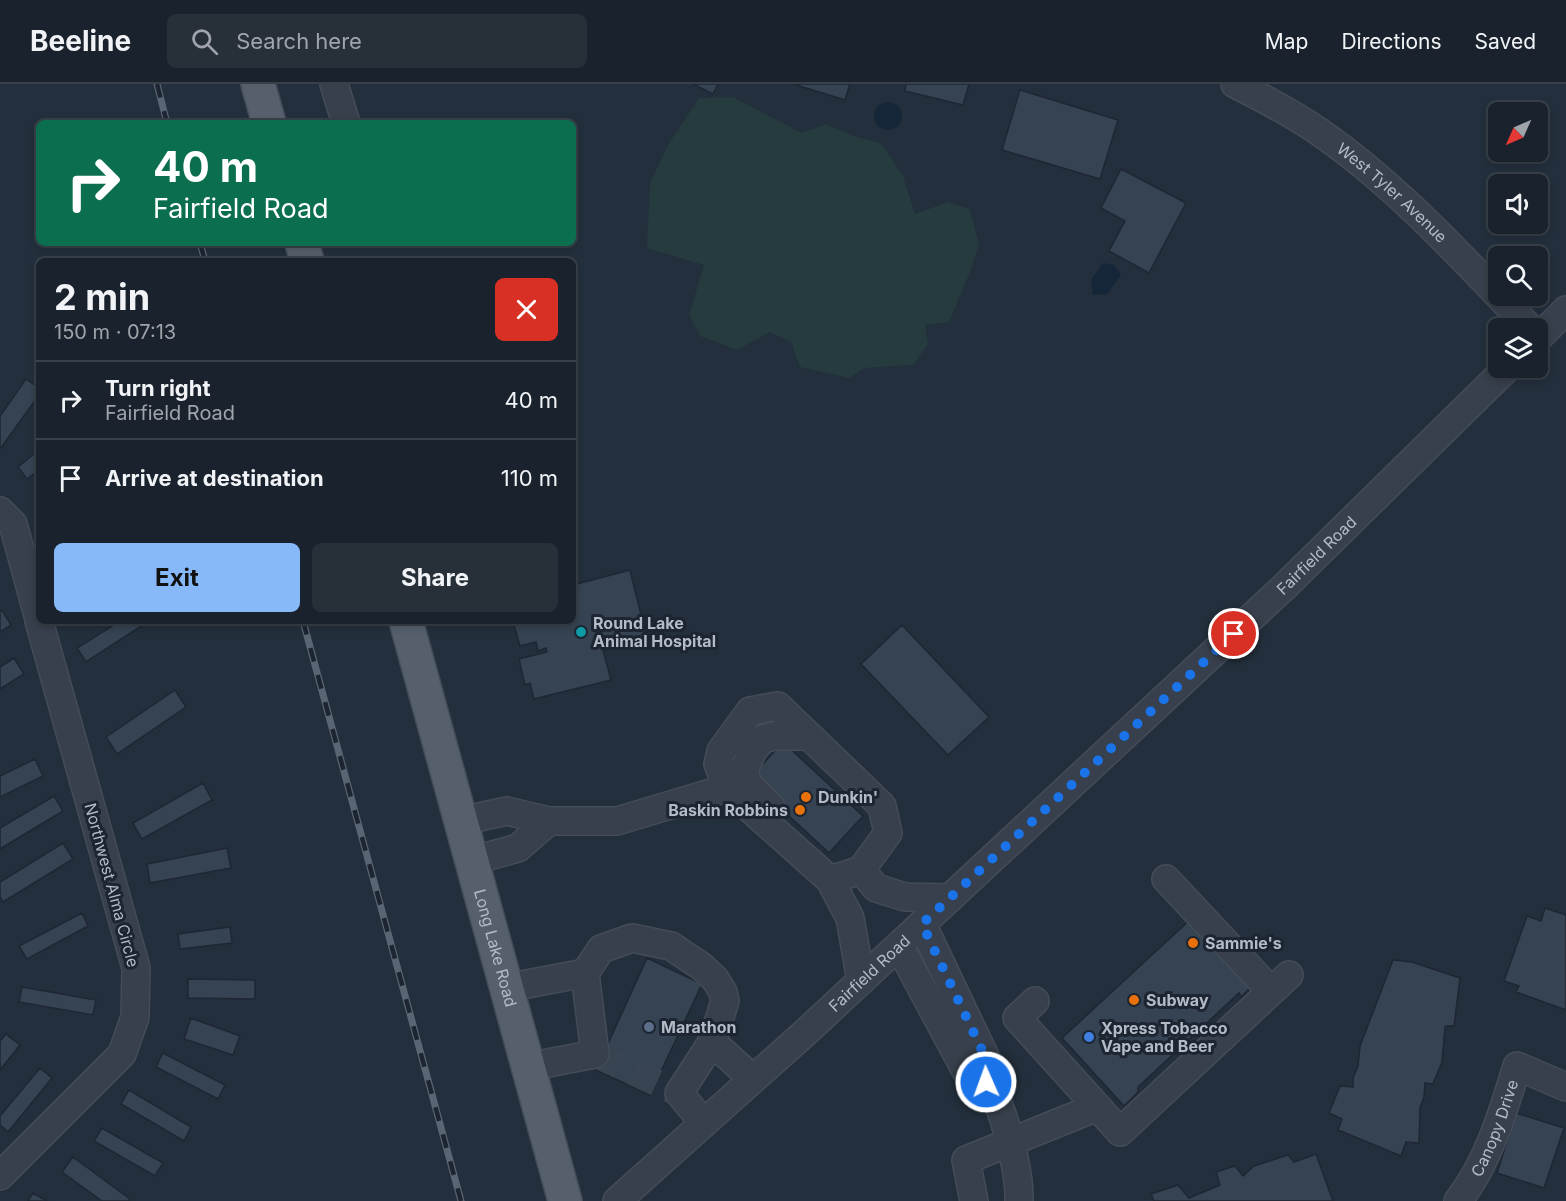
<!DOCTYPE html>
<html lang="en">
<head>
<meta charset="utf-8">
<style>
	:root { --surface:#1a232d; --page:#272f39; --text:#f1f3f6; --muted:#9fa4aa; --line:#384049; --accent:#87b8f7 }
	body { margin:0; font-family:Inter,sans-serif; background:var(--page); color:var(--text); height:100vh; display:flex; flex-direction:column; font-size:22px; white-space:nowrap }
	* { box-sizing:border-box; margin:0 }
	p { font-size:20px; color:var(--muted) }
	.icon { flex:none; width:33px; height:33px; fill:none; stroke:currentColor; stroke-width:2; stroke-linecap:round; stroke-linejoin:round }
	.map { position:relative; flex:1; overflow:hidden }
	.details { position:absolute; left:36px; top:174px; width:540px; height:366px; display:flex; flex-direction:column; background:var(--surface); border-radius:9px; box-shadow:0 3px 9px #0003,0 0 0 2px var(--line) }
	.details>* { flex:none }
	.hud { position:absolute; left:36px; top:36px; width:540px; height:126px; border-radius:9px; box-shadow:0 3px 9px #0003,0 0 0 2px var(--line); background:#0b6e4f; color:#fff; overflow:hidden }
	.needle { width:39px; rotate:225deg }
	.controls { position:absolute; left:1488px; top:18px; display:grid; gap:12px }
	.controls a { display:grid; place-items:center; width:60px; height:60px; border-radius:9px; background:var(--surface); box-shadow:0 3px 9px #0003,0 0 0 2px var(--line); font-size:30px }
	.pin { position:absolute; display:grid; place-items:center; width:51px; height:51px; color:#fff; margin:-26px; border:3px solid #fff; border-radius:50%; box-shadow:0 2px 6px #0007 }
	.me { position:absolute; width:66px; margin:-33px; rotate:358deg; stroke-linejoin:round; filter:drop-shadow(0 0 4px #0008) }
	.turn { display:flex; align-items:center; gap:21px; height:126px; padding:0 18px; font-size:27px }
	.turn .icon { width:78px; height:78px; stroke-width:2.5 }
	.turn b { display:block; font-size:42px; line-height:51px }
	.round { display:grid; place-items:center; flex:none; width:63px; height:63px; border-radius:9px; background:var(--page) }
	.overview { display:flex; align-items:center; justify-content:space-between; height:102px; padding:0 18px }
	h1 { font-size:36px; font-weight:700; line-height:45px }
	.action { display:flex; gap:12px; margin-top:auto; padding:12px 18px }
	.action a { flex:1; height:69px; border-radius:9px; background:var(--accent); color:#111; font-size:24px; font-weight:700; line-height:69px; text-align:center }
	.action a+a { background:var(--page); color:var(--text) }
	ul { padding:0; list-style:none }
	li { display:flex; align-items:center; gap:18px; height:78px; padding:0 18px; border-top:2px solid var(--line) }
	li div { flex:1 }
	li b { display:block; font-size:22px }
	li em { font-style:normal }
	header { display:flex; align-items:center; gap:36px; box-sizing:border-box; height:84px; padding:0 30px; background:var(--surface); border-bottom:2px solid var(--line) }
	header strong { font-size:28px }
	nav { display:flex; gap:33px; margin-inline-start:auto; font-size:21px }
	.search { width:420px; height:54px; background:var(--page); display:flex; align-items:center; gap:15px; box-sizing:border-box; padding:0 21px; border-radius:9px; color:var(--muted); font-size:22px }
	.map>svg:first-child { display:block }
	.green { fill:#253b3d }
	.water { fill:#162639 }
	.building { fill:#354352; stroke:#1e2733; stroke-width:1.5 }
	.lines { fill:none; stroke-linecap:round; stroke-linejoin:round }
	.minor-tunnel { stroke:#384451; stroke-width:27; stroke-dasharray:27 14; stroke-linecap:butt }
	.minor-casing { stroke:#434c58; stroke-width:30 }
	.major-casing { stroke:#434c58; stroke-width:36 }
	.minor { stroke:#37404c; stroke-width:27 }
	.major { stroke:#55606c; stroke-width:33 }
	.rail-casing { stroke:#596573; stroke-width:7 }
	.rail { stroke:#1c2531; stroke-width:4.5; stroke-dasharray:14; stroke-linecap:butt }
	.route { stroke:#1a73e8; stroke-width:10; stroke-dasharray:0 18 }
	.culture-dot { fill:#0f9aa8; stroke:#1c2531; stroke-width:2 }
	.food-dot { fill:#e8710a; stroke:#1c2531; stroke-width:2 }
	.service-dot { fill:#5c6f8a; stroke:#1c2531; stroke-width:2 }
	.shop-dot { fill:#3f7fe0; stroke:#1c2531; stroke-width:2 }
	.labels { text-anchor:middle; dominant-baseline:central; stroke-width:6; stroke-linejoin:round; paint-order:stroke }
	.street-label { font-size:16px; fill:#b2bbc7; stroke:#1c2531 }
	.poi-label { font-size:16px; font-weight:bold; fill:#b2bbc7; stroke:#1c2531; text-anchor:start }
</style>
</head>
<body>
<header>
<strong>Beeline</strong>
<div class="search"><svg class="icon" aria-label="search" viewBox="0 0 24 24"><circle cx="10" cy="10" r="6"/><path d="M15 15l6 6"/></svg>Search here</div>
<nav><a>Map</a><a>Directions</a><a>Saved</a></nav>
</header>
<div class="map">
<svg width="1566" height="1117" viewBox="0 0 1566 1117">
	<rect width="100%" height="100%" fill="#232f3c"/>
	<path class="green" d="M 733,13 L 802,49 L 826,40 L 856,53 L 881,59 L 903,92 L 915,130 L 948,118 L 970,125 L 979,160 L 970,188 L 949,238 L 925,241 L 928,260 L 913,281 L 864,284 L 849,294 L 800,283 L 791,258 L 770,248 L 737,266 L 700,252 L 689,231 L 704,181 L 647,164 L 650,99 L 669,59 L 699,14 Z"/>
	<path class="water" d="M874 32a14 14 0 1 1 28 0a14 14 0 1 1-28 0Z
		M 1103,179 L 1114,181 L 1121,191 L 1107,210 L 1093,211 L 1091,196 Z"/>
	<path class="building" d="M 693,0 L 718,0 L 713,10 Z
		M 793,0 L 850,0 L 845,16 Z
		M 906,0 L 969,0 L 963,21 L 905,7 Z
		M 1020,6 L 1118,36 L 1100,95 L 1002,66 Z
		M 1121,85 L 1186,119 L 1149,189 L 1109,167 L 1125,137 L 1101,124 Z
		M 26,295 L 39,304 L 39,311 L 0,365 L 0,332 Z
		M 39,366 L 39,386 L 27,395 L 18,383 Z
		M 630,486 L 647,555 L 603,566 L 611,596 L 534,615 L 530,599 L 525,601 L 519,575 L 547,568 L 546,564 L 538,567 L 536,558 L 520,562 L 514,541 L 529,537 L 573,537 L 573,501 Z
		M 2,526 L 11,541 L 0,548 L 0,527 Z
		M 120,537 L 149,537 L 86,578 L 77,564 Z
		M 902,541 L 989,633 L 948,671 L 861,580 Z
		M 14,574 L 24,590 L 0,605 L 0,583 Z
		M 175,606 L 186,623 L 117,670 L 106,653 Z
		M 783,658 L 863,732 L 829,769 L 749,695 Z
		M 35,675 L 43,692 L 0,713 L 0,692 Z
		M 203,699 L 212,716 L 142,755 L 133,739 Z
		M 54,712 L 63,727 L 0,765 L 0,744 Z
		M 63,759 L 73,775 L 3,818 L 0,812 L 0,798 Z
		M 227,764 L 231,784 L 150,799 L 147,780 Z
		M 1545,824 L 1566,831 L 1566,926 L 1516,908 L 1519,902 L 1504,897 L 1527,832 L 1541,837 Z
		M 82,829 L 88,842 L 27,875 L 19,862 Z
		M 1193,833 L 1251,903 L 1241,913 L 1239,909 L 1138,1003 L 1138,1008 L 1124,1022 L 1062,954 Z
		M 230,843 L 232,859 L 180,865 L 178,850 Z
		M 647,874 L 702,900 L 650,1011 L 596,986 Z
		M 1393,876 L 1412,878 L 1460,894 L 1454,942 L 1446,942 L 1445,944 L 1442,978 L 1433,1000 L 1425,999 L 1424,1013 L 1420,1024 L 1419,1059 L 1406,1058 L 1401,1072 L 1338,1046 L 1342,1035 L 1329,1029 L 1340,1002 L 1353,1003 L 1353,994 L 1358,982 L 1360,962 Z
		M 188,895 L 255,896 L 255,915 L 188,914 Z
		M 22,903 L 96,916 L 93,931 L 19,918 Z
		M 191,934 L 240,952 L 233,971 L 184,955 Z
		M 6,950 L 20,961 L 0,986 L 0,957 Z
		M 163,969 L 225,1001 L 218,1015 L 156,983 Z
		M 40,984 L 52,994 L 8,1048 L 0,1041 L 0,1032 Z
		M 129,1006 L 191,1043 L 184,1057 L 121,1020 Z
		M 1516,1029 L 1564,1044 L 1544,1104 L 1497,1089 Z
		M 102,1044 L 163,1079 L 155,1092 L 94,1057 Z
		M 1316,1070 L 1333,1117 L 1154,1117 L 1151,1110 L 1178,1101 L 1189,1114 L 1220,1101 L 1216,1088 L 1235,1082 L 1243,1092 L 1254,1082 L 1288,1071 L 1294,1078 Z
		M 73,1073 L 130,1115 L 129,1117 L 102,1117 L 62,1088 Z
		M 33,1109 L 47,1117 L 28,1117 Z"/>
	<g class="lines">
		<path class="minor-tunnel" d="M 595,970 L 679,1009"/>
		<g class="minor-casing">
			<g id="minor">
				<path d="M 334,0 L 346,39"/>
				<path id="s1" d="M 1235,0 C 1263,14 1292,29 1318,47 C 1398,102 1463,175 1530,244"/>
				<path d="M 1538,254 L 1566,226"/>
				<path d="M 0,427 L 13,440 L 39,535"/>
				<path d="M 771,723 L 747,699 L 744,686 L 753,666 L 763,655 L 774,652 L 809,652"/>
				<path d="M 461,737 L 507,727 L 549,737 L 617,737 L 727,704"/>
				<path d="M 471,777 L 518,764 L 549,737"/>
				<path d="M 861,786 L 876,804 L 905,813 L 950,814"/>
				<path d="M 1166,795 L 1271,907"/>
				<path d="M 830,796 L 861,786 L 888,749 L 882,722 L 778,622 L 750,627 L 721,667 L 718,680 L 727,704 L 830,796 L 850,834 L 861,897"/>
				<path d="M 922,840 L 990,983 L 985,998"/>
				<path d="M 899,862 L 966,987 C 972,990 981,994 986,999 C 1004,1019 1020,1090 1019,1117"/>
				<path d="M 506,904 L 585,889"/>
				<path d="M 1035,917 L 1017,934 L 1120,1048 L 1289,891"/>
				<path d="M 527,983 L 595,970 L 585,889 L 601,865 L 632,854 L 671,862 L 701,882 L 715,895 L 723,908 L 725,917 L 712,958 L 753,995"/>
				<path d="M 704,1039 L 679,1009 L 712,958"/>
				<path d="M 971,1074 L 1097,1023"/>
				<path d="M 966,1076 L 974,1117"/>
				<path d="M 0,1092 L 122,970 L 135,933 L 136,884 L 39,537"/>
				<path id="s2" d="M 617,1117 L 807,947 L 1284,503 L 1507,284"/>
				<path id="s3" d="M 1458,1117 C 1488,1079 1503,1028 1517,982 L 1566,1003"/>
			</g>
		</g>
		<g class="major-casing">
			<g id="major">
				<path d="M 258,0 L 269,39"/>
				<path d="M 302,159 L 307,177"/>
				<path id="s4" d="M 406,537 L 565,1117"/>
			</g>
		</g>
		<use href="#minor" class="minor"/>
		<use href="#major" class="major"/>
		<g class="rail-casing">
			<path id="rail" d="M 157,0 L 167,39
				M 200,159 L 205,177
				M 303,537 L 461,1117"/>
		</g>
		<use href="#rail" class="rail"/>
	</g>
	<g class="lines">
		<path class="route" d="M 986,998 L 990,983 L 922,840 L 1234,550"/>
	</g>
	<circle class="culture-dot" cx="581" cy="548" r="6"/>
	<g class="food-dot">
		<circle cx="806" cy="713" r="6"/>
		<circle cx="800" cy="726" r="6"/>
		<circle cx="1193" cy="859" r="6"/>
		<circle cx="1134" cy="916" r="6"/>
	</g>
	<circle class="service-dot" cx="649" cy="943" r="6"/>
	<circle class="shop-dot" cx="1089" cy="953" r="6"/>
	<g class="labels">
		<g class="street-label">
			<text stroke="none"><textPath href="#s1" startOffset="192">West Tyler Avenue</textPath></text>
			<text stroke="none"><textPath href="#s2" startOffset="952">Fairfield Road</textPath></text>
			<text transform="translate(112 801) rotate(75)">Northwest Alma Circle</text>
			<text stroke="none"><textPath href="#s4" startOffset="339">Long Lake Road</textPath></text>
			<text stroke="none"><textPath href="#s2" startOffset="340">Fairfield Road</textPath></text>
			<text stroke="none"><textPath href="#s3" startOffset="82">Canopy Drive</textPath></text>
		</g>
		<g class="poi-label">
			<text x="593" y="539">Round Lake<tspan x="593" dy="18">Animal Hospital</tspan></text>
			<text x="818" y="713">Dunkin'</text>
			<text x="788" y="726" text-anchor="end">Baskin Robbins</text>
			<text x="1205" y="859">Sammie's</text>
			<text x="1146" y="916">Subway</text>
			<text x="661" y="943">Marathon</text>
			<text x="1101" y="944">Xpress Tobacco<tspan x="1101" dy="18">Vape and Beer</tspan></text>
		</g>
	</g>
</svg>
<div class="controls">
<a><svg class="needle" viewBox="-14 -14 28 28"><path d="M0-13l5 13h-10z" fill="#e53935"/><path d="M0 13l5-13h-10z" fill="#9fa4aa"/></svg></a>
<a><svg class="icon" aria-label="sound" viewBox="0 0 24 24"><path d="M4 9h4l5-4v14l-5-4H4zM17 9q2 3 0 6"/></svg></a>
<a><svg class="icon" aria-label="search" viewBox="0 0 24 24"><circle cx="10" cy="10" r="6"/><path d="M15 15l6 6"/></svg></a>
<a><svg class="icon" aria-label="layers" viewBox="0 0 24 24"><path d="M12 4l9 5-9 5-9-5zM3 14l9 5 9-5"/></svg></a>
</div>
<div class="pin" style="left:1234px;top:550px;background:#d93025"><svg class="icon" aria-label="arrive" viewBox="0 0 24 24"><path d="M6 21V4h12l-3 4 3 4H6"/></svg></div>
<svg class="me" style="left:986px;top:998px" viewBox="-20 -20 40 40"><circle r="17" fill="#1a73e8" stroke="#fff" stroke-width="3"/><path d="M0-11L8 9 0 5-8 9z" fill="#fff"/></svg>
<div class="hud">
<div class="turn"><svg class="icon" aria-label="right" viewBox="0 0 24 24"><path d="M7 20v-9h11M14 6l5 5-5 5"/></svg><div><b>40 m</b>Fairfield Road</div></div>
</div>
<section class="details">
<div class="overview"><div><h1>2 min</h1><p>150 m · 07:13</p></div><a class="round" style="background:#d93025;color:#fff"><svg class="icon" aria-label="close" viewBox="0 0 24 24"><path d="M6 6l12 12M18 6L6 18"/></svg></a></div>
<ul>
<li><svg class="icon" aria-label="right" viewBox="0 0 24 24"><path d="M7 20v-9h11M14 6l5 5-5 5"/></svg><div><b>Turn right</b><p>Fairfield Road</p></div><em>40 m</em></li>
<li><svg class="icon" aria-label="arrive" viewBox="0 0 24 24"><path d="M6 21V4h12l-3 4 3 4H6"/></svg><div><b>Arrive at destination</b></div><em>110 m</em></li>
</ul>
<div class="action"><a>Exit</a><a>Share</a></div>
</section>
</div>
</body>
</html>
